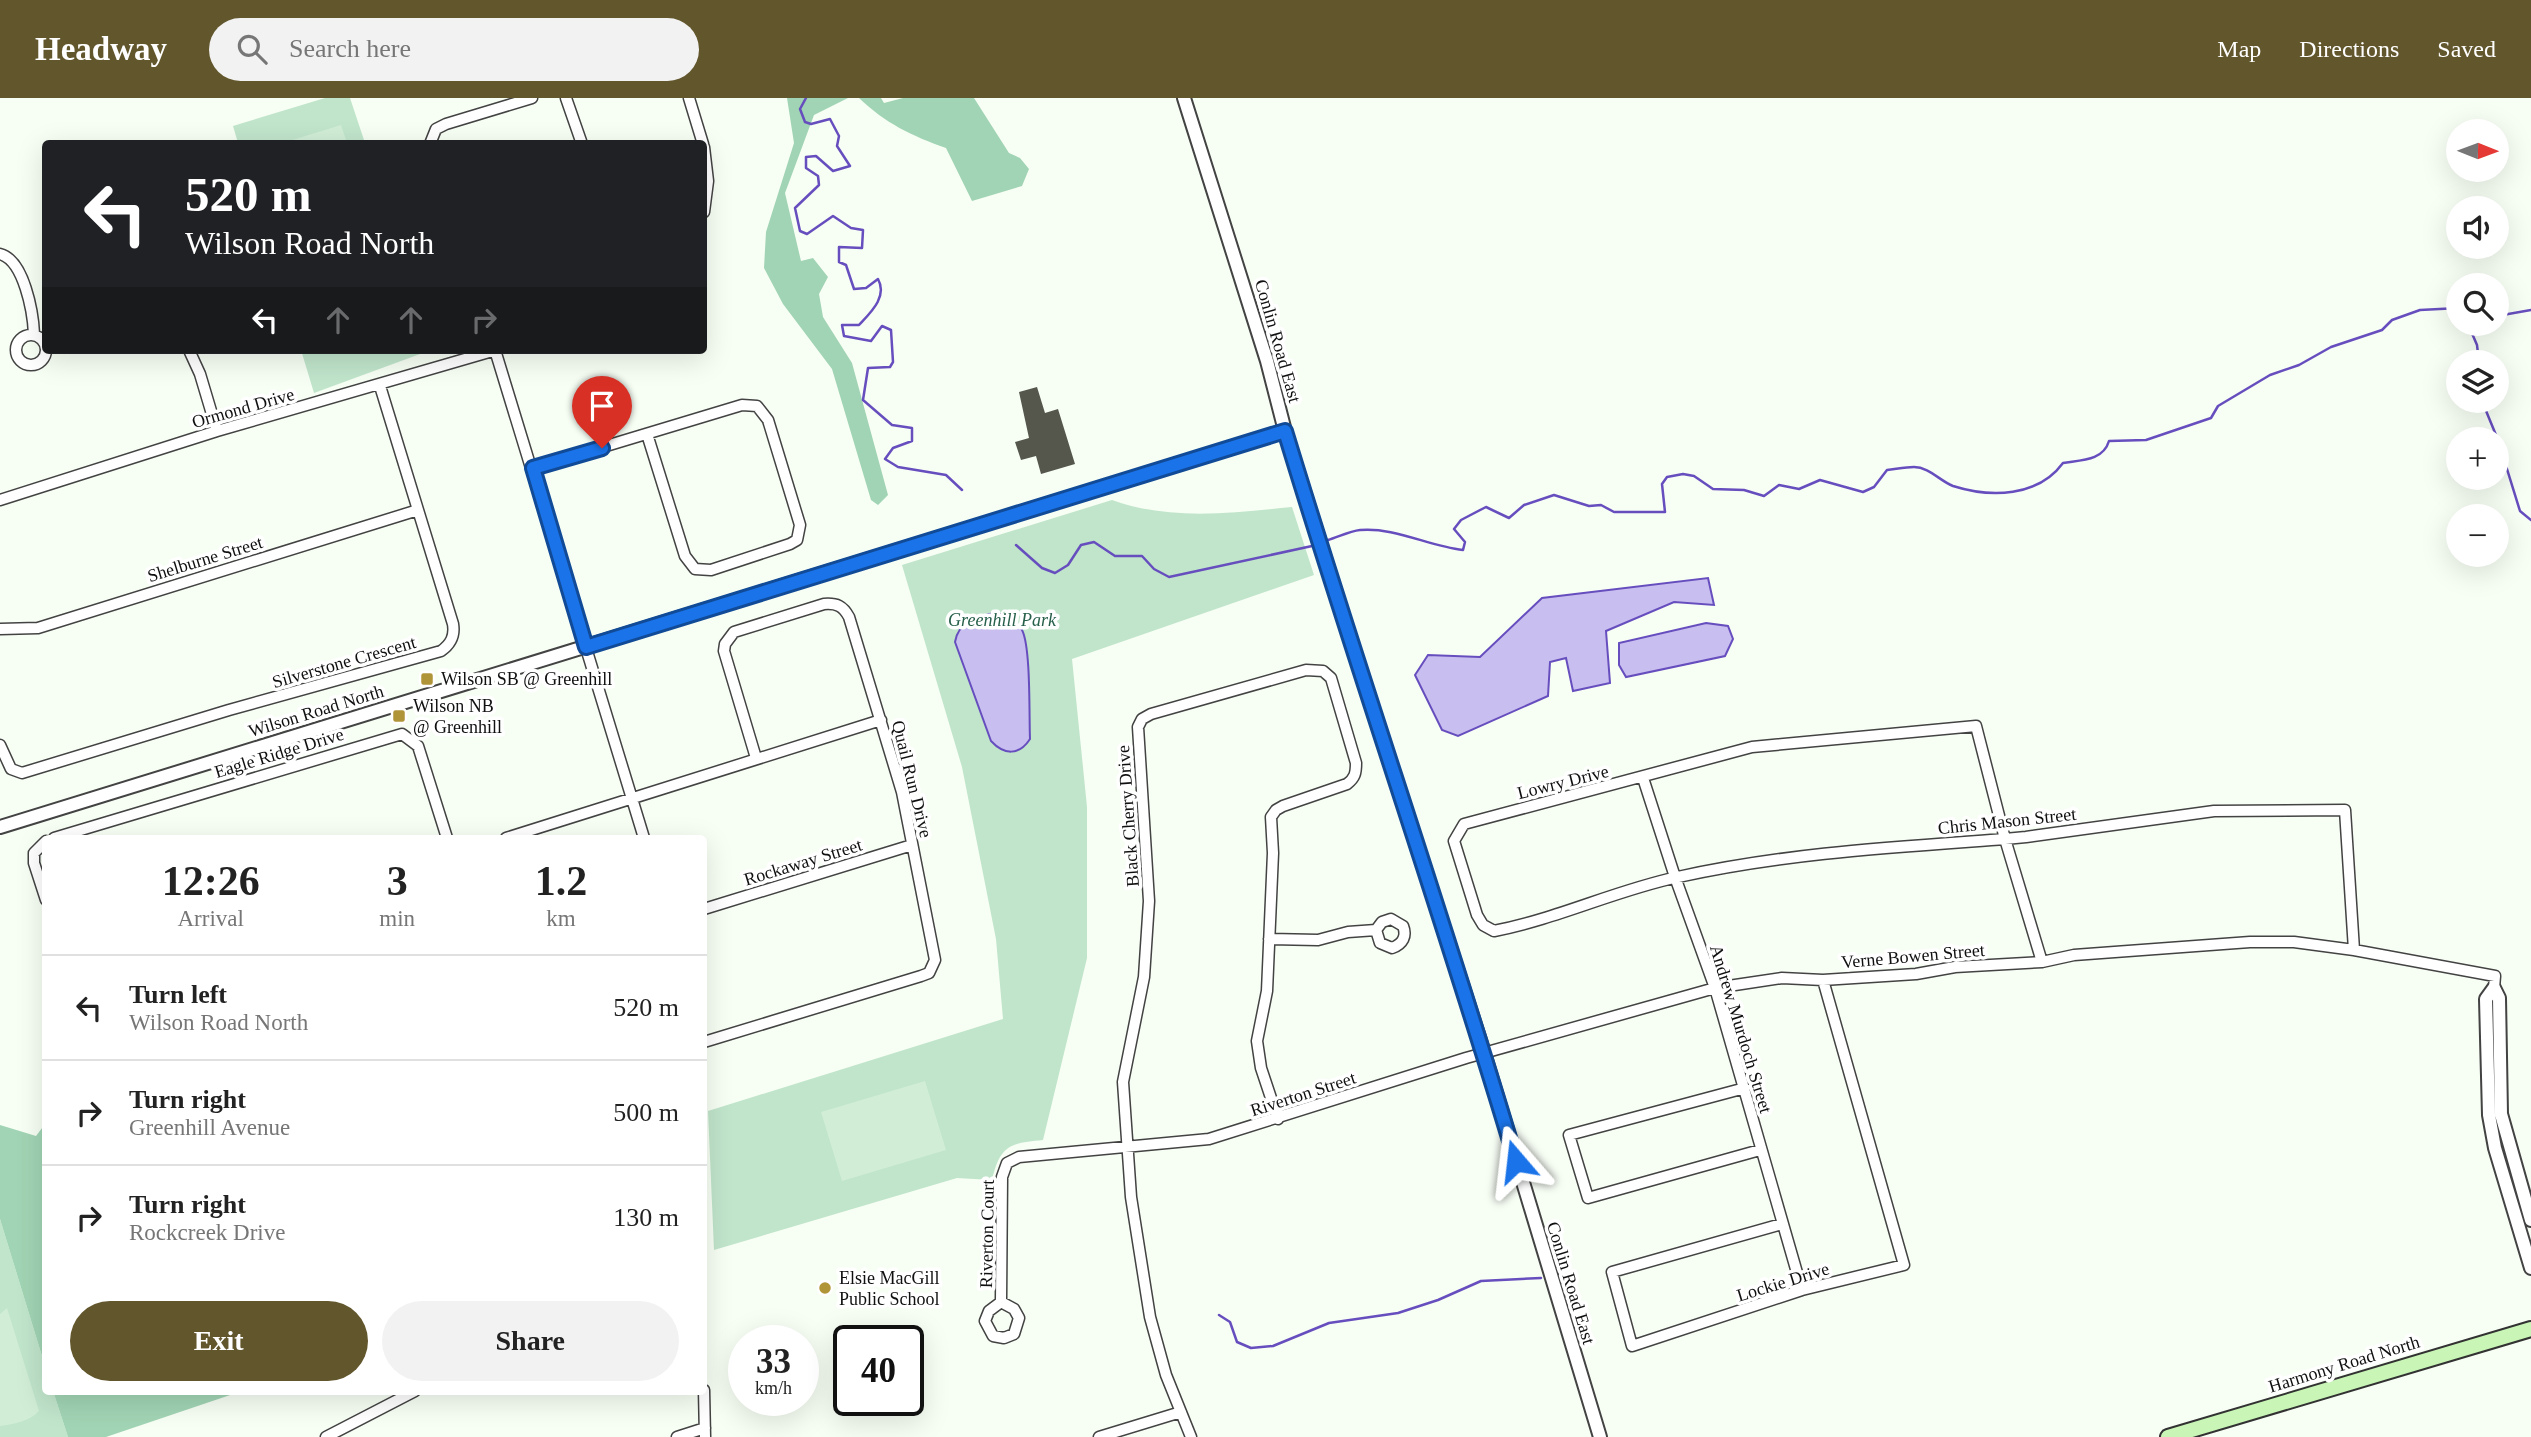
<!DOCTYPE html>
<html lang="en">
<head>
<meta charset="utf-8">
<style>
	:root { --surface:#fff; --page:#f2f2f2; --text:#222; --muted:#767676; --line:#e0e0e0; --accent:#62562c }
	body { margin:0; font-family:Georgia,serif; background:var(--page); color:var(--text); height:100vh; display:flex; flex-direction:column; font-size:26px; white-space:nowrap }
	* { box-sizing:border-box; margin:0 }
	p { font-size:23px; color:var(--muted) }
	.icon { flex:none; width:38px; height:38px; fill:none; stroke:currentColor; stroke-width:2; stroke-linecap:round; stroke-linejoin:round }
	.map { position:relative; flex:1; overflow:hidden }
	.drawer { position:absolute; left:42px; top:737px; width:665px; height:560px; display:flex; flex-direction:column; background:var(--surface); border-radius:7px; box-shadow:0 7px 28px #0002 }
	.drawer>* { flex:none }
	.hud { position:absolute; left:42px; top:42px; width:665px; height:214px; border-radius:7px; box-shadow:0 7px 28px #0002; background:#202124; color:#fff; overflow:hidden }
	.needle { width:46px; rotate:91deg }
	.tools { position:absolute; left:2446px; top:21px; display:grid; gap:14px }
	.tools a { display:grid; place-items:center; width:63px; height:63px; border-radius:50%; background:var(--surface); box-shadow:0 7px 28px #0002; font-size:35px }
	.speed { position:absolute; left:728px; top:1227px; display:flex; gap:14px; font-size:35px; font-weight:700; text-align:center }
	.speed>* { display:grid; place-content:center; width:91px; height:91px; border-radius:50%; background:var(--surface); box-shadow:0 7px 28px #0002; line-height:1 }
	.speed small { font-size:18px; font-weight:400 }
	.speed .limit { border:4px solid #111; border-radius:10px; background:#fff; color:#111 }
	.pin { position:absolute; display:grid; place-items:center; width:60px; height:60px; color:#fff; margin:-72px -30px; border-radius:50% 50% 50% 0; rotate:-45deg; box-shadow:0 0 7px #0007 }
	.pin .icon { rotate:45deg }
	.me { position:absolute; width:77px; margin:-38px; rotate:343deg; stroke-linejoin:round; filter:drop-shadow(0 0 5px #0008) }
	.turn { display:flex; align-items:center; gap:24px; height:147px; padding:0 28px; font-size:32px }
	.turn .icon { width:91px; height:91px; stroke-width:2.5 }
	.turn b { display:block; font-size:49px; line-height:60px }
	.lanes { display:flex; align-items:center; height:66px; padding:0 28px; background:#0003; justify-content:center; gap:35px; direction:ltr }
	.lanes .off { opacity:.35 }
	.eta { display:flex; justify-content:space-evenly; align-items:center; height:119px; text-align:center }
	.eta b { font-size:42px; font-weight:700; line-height:49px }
	.primary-button { display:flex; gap:14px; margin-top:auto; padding:14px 28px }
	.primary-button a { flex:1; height:80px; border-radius:42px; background:var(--accent); color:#fff; font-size:28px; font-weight:700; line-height:80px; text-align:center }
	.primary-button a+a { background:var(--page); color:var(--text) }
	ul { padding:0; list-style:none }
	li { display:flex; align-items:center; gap:21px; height:105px; padding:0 28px; border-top:2px solid var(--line) }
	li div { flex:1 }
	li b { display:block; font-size:26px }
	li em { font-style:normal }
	header { display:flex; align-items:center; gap:42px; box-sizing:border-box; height:98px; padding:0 35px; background:var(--accent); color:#fff }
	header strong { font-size:33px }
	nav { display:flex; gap:38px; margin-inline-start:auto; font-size:24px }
	.search { width:490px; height:63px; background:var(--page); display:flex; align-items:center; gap:18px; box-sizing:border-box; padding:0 24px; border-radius:38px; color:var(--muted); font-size:26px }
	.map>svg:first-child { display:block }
	.green { fill:#c0e5cb }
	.forest { fill:#a1d4b4 }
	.pitch { fill:#d1edd6 }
	.water { fill:#c8beef; stroke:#674ebe; stroke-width:2 }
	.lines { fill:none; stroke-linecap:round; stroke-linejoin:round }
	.stream { stroke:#674ebe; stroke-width:2.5 }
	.building { fill:#55574d }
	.minor-casing { stroke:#434343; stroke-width:13 }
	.tertiary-casing { stroke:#434343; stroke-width:16 }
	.secondary-casing { stroke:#323232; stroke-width:18 }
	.minor { stroke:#fff; stroke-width:10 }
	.tertiary { stroke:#fff; stroke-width:12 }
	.secondary { stroke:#c9f6b7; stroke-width:14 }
	.route-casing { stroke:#114b97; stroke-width:18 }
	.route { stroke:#1a73e8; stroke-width:12 }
	.poi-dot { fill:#b09538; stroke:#fff; stroke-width:2.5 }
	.labels { text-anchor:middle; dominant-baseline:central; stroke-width:7; stroke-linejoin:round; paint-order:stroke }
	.street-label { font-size:18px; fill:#101010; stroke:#fff }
	.park-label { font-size:18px; font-style:italic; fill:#27604a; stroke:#fff }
	.poi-label { font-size:18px; fill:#101010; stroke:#fff; text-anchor:start }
</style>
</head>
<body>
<header>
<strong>Headway</strong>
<div class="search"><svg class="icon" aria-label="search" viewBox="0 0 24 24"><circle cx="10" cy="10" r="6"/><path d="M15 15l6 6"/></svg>Search here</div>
<nav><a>Map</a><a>Directions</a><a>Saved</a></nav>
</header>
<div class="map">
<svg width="2531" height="1339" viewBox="0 0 2531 1339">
	<rect width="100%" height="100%" fill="#f7fef4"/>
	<path class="green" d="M 325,0 L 350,0 L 365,45 L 238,45 L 233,28 Z
		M 301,252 L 431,252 L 314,295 Z
		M 1112,402 C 1170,423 1232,415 1292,409 L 1314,477 L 1072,561 L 1087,709 L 1087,860 L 1043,1042 C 1009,1045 1000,1048 992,1082 L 957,1080 L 714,1152 L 708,1013 L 1003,921 L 996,841 L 962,669 L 902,467 Z
		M 0,1121 L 45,1268 L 46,1293 L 53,1293 L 68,1339 L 0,1339 Z"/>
	<path class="forest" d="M 787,0 L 848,0 L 814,17 L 785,95 L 801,163 L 813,160 L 828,179 L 819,196 L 823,219 L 852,265 L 888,397 L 878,407 L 871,402 L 832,271 L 783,206 L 764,170 L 766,134 L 794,45 Z
		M 859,0 L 881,0 L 884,5 L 903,0 L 974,0 L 1009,55 L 1020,60 L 1029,71 L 1022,88 L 972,103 L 946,50 C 912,38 885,25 859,0 Z
		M 45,1026 L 45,1268 L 0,1121 L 0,1027 L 36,1038 Z
		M 53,1293 L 242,1293 L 106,1339 L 68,1339 Z"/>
	<path class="pitch" d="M 341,27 L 347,45 L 286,45 L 286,44 Z
		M 925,983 L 946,1052 L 842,1083 L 821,1014 Z
		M 7,1210 L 39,1313 C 30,1323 15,1326 0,1328 L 0,1216 Z"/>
	<path class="water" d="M 1708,480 L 1714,507 L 1674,504 L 1606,533 L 1610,585 L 1573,593 L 1566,560 L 1550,564 L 1548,598 L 1458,638 L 1442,632 L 1415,577 L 1428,557 L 1480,559 L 1542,500 Z
		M 995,515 C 1006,517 1016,521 1022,532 C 1031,549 1029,619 1030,641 C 1019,658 1004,657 991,643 L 955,544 C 958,524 977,518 995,515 Z
		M 1706,525 L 1728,528 L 1733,541 L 1725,558 L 1626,579 L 1619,567 L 1619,545 Z"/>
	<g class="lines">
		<path class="stream" d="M 806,0 L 800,11 L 805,24 L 811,26 L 830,21 L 839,38 L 837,48 L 850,68 L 833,73 L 816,58 L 806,59 L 806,70 L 818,78 L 819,87 L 795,110 L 800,133 L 807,136 L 833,118 L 851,130 L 863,132 L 862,150 L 839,149 L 839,164 L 846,167 L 854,191 L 866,190 L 878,181 C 888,199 870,215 859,227 L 842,227 L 844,238 L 871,243 L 882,228 L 891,232 L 893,264 L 890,269 L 868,270 L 863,302 L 892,327 L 912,330 L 912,343 L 893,350 L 885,361 L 898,369 L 946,377 L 962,392
			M 2497,218 L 2531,212
			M 2468,226 L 2477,247 L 2479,264
			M 2482,303 L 2498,342 L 2520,413 L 2531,422
			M 1328,442 C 1338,439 1350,433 1360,432 C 1395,429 1428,448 1463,452 L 1465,444 L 1454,431 L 1461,422 L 1486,409 L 1509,420 L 1524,407 L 1554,397 L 1589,408 L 1601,407 L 1614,414 L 1665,414 L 1662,386 L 1667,379 L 1683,376 L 1694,378 L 1713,391 L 1744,392 L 1764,398 L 1779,387 L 1799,391 L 1820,382 L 1863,394 L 1874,389 L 1887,372 C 1896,371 1906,369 1914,369 C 1929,369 1940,383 1953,388 C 1991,400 2038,399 2063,365 C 2081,362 2103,363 2109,343 L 2146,342 L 2211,320 L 2218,308 L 2270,277 L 2299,267 L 2331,249 L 2382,232 L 2392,222 L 2420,212 L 2459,210
			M 1016,447 L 1042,470 L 1055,475 L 1068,467 L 1081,447 L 1094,444 L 1115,458 L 1142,458 L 1154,471 L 1169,479 L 1312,448
			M 1219,1217 L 1230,1224 L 1237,1244 L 1251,1250 L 1273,1248 L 1329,1225 L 1398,1215 L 1438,1202 L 1481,1183 L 1541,1180"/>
	</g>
	<path class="building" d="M 1037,289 L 1045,315 L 1058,311 L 1075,366 L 1041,376 L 1036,358 L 1021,362 L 1015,344 L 1029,340 L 1019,294 Z"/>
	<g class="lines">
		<g class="minor-casing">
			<path id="minor" d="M 566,0 L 582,46
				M 689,0 L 703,46
				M 430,46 L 436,31 L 446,26 L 532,0
				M 704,49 L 708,83 L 704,114
				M 0,156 C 24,162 33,214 34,236
				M16 252a15 15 0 1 1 30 0a15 15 0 1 1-30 0Z
				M 189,252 L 200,276 L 217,333
				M 495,252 L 644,740
				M 533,370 L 742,307 L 757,308 L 768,322 L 800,427 L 797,442 L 790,446 L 711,472 L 695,471 L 685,458 L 647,336
				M 0,402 L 217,333 L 496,252
				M 0,531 L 38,530 L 418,412
				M 0,647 L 11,671 L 22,675 L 229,612 L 441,553 C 451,546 455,538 453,526 L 380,288
				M 1643,680 L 1675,779 L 1715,890 L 1802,1192
				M 54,740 L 402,636 L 418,648 L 447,740
				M 506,740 L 881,622
				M 46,743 L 34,755 L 34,765 L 46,802
				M 704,811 L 912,747
				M 1269,841 L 1318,842 L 1348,834 L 1376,832 L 1380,845 L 1392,850 C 1403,846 1407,838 1403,828 L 1391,821 L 1382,824 L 1376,832
				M 2354,852 L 2495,878 L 2494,890
				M 704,944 L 921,878 L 929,875 L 935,862 L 902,694 L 849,519 C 843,508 837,505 824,506 L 734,534 L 725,546 L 724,553 L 756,660
				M 1745,990 L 1569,1037 L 1588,1100 L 1760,1052
				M 1782,1126 L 1612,1174 L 1632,1248 L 1802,1192 L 1904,1167 L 1823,882
				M 1001,1204 L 1014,1211 L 1019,1220 L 1014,1236 L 1004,1240 L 993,1238 L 985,1223 L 989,1213 L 1001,1204 L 1002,1079 L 1007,1065 L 1019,1059 L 1209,1041 L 1466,960 L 1715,890 L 1782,880 L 1823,882 L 1916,876 L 1955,869 L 2042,864 L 2074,857 L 2250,844 L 2294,844 L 2354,852 L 2345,712 L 2214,713 L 2026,739 L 2005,741 C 1896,749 1786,755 1678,779 C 1616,792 1557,821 1494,833 L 1483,827 L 1477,817 L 1454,743 L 1464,726 L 1752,649 L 1976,628 L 2005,741 L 2042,864
				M 704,1292 L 705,1339
				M 326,1339 L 415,1293
				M 677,1339 L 705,1330
				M 1099,1339 L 1181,1314
				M 1191,1339 L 1166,1277 L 1150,1219 L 1131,1099 L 1123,984 L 1144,879 L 1149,803 L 1138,629 L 1142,621 L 1151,616 L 1306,572 L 1323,573 L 1331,580 L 1356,665 C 1356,675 1355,680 1347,686 L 1283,708 L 1276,712 L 1271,719 L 1273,755 L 1267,893 L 1257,943 L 1261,970 L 1278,1021"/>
		</g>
		<g class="tertiary-casing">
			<path id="tertiary" d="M 1184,0 L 1267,263 L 1285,333 L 1343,518 L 1480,942 L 1600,1339
				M 0,729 L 1285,333
				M 2531,1122 L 2501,1016 L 2499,900 L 2494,890 L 2486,901 L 2489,1017 L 2495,1050 L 2531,1170"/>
		</g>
		<g class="secondary-casing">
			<path id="secondary" d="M 2168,1339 L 2531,1231"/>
		</g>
		<use href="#minor" class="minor"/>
		<use href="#tertiary" class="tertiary"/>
		<use href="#secondary" class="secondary"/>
	</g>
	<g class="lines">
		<g class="route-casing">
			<path id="route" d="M 602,350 L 533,370 L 586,549 L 1285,333 C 1359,577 1443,818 1516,1063"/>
		</g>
		<use href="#route" class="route"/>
	</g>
	<g class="poi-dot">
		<rect x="420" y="574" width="14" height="14" rx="3.5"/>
		<rect x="392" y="611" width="14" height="14" rx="3.5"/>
		<circle cx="825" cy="1190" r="7"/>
	</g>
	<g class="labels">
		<g class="street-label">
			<text transform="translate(1278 243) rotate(74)">Conlin Road East</text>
			<text transform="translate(243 310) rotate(-16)">Ormond Drive</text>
			<text transform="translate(205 461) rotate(-17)">Shelburne Street</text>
			<text transform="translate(344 564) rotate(-16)">Silverstone Crescent</text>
			<text transform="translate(316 613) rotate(-17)">Wilson Road North</text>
			<text transform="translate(279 655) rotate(-17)">Eagle Ridge Drive</text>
			<text transform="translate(912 681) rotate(76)">Quail Run Drive</text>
			<text transform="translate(1563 684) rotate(-14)">Lowry Drive</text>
			<text transform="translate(1128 718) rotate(-94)">Black Cherry Drive</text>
			<text transform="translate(2007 723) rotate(-6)">Chris Mason Street</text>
			<text transform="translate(803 764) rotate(-17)">Rockaway Street</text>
			<text transform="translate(1913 858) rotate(-5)">Verne Bowen Street</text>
			<text transform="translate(1741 931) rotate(73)">Andrew Murdoch Street</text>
			<text transform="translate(1303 996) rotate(-18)">Riverton Street</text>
			<text transform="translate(987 1136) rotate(-89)">Riverton Court</text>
			<text transform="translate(1783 1184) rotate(-17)">Lockie Drive</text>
			<text transform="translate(1571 1185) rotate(73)">Conlin Road East</text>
			<text transform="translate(2344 1266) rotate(-17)">Harmony Road North</text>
		</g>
		<g class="park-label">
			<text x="1002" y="522">Greenhill Park</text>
		</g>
		<g class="poi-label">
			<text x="441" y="581">Wilson SB @ Greenhill</text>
			<text x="413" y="608">Wilson NB<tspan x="413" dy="21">@ Greenhill</tspan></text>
			<text x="839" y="1180">Elsie MacGill<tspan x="839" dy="21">Public School</tspan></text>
		</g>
	</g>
</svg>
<div class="tools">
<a><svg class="needle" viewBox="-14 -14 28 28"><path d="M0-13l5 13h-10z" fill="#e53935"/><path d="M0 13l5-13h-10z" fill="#767676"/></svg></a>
<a><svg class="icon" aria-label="sound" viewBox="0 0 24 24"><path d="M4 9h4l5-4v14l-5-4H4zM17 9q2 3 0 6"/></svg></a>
<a><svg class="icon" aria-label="search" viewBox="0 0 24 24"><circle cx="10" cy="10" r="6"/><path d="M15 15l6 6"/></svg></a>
<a><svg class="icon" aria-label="layers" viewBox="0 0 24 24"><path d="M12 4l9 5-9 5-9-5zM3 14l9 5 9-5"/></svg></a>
<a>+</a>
<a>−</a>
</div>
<div class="speed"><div>33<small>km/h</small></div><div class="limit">40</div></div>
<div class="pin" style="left:602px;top:350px;background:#d93025"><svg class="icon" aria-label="arrive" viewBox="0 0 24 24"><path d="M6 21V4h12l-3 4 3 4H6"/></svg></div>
<svg class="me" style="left:1516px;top:1063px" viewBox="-20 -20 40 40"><path d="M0-17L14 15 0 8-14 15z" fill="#1a73e8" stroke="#fff" stroke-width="4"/></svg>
<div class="hud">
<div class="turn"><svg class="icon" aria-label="left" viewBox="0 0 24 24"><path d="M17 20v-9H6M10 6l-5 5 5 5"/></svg><div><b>520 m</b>Wilson Road North</div></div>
<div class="lanes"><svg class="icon" aria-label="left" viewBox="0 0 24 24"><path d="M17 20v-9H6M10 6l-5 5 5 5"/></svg><svg class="icon off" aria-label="ahead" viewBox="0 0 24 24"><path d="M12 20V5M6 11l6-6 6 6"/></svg><svg class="icon off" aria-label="ahead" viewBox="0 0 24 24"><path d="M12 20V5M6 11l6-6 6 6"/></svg><svg class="icon off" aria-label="right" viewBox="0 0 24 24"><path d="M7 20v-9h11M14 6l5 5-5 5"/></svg></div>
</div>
<section class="drawer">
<div class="eta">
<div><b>12:26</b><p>Arrival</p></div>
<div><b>3</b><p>min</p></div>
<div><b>1.2</b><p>km</p></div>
</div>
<ul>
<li><svg class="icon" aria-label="left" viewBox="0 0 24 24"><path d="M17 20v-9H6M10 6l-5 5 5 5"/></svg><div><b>Turn left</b><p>Wilson Road North</p></div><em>520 m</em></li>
<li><svg class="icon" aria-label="right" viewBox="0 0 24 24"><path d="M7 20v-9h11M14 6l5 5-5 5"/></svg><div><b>Turn right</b><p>Greenhill Avenue</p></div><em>500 m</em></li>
<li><svg class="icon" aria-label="right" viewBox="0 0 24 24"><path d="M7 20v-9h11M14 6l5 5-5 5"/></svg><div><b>Turn right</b><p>Rockcreek Drive</p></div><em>130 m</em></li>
</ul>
<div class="primary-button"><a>Exit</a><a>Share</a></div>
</section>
</div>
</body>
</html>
